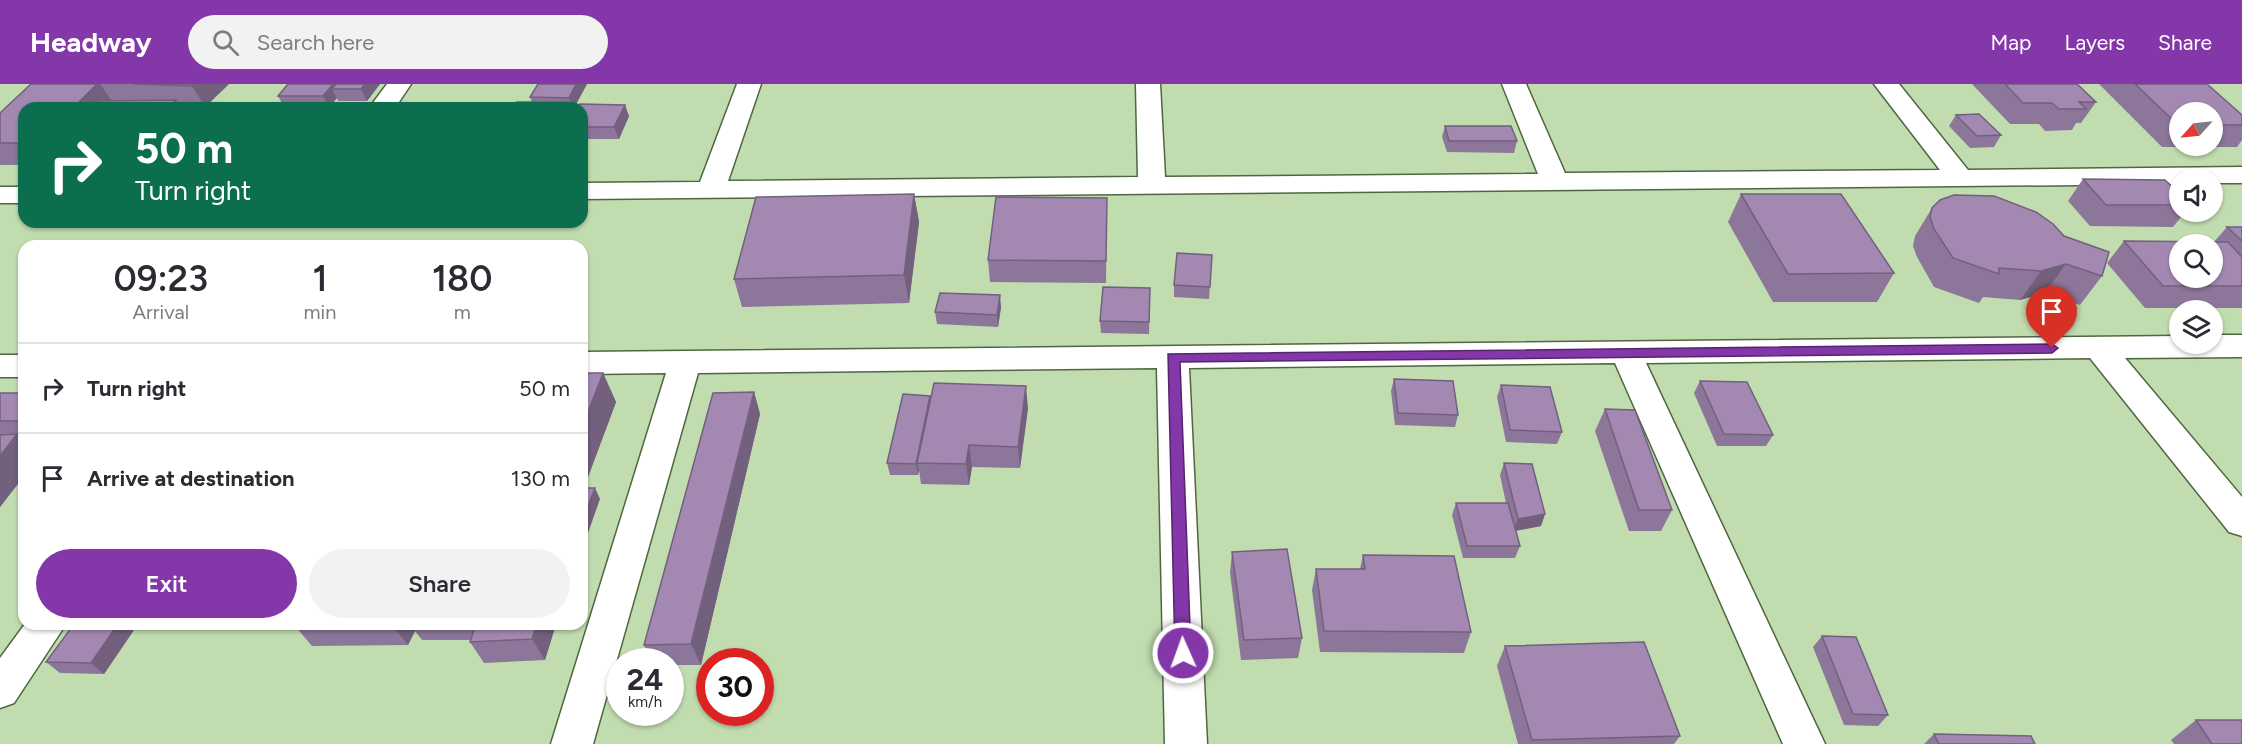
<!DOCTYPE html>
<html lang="en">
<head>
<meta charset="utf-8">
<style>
	:root { --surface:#fff; --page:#f2f2f3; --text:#2b2b33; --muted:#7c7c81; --line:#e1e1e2; --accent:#8437a8 }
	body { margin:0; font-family:Figtree,sans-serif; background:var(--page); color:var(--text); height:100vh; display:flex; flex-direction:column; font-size:22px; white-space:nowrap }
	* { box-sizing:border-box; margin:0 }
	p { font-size:20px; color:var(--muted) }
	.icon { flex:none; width:33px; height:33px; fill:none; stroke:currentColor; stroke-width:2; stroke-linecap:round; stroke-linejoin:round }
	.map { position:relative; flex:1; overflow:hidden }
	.sheet { position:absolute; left:18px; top:156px; width:570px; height:390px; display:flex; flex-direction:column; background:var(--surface); border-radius:18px; box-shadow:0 2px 4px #0004 }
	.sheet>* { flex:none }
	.banner { position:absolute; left:18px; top:18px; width:570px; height:126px; border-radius:18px; box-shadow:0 2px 4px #0004; background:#0b6e4f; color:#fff; overflow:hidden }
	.needle { width:39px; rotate:243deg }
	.tools { position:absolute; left:2169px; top:18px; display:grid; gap:12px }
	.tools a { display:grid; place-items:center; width:54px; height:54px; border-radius:50%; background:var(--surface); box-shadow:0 2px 4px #0004; font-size:30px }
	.speed { position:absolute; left:606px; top:564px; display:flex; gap:12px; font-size:30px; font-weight:700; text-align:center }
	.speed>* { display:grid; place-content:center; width:78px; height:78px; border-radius:50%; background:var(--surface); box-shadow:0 2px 4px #0004; line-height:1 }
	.speed small { font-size:15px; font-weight:400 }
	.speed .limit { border:9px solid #d22; background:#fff; color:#111 }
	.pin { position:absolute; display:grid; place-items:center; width:51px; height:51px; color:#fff; margin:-62px -26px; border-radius:50% 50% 50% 0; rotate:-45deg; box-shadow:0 0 6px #0007 }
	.pin .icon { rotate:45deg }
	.me { position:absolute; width:66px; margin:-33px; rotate:358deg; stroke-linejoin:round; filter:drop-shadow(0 0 4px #0008) }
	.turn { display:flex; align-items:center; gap:21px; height:126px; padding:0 18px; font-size:27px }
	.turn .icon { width:78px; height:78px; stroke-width:2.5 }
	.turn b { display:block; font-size:42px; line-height:51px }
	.eta { display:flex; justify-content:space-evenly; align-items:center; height:102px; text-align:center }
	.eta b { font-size:36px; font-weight:600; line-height:42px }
	.action { display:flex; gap:12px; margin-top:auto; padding:12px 18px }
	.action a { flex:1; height:69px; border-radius:36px; background:var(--accent); color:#fff; font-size:24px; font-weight:600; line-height:69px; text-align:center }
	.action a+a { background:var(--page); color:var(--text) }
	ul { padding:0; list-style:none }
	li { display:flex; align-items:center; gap:18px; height:90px; padding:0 18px; border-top:2px solid var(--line) }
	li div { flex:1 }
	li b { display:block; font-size:22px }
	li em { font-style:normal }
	header { display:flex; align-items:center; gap:36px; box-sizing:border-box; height:84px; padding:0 30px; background:var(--accent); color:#fff }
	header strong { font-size:28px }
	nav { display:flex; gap:33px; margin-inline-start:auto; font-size:21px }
	.search { width:420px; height:54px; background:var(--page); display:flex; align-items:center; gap:15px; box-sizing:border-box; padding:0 21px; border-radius:33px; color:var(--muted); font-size:22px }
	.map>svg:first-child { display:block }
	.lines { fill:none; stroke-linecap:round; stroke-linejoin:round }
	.minor-casing { stroke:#4f673f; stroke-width:3 }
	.minor { fill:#fff; fill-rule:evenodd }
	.wall { fill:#8c7699; fill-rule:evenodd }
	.shaded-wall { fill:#72607d }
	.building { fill:#a389b2; stroke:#72607d; stroke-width:1.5; fill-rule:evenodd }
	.route { fill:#8437a8; stroke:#56246d; stroke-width:1.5 }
</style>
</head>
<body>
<header>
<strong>Headway</strong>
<div class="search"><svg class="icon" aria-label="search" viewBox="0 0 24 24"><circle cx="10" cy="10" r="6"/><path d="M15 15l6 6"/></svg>Search here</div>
<nav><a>Map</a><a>Layers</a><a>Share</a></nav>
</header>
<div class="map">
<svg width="2242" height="660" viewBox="0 0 2242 660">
	<rect width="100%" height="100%" fill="#c1dcaf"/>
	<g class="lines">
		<g class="minor-casing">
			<path id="minor" d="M 387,0 L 411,0 L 395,24 L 369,24 Z
				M 737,0 L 761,0 L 728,97 L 1138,93 L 1136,0 L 1160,0 L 1165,93 L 1538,90 L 1502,0 L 1526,0 L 1565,89 L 1940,86 L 1874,0 L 1899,0 L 1968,86 L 2242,83 L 2242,99 L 2212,99 L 2212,94 L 2180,94 L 2180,100 L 582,115 L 582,99 L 700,98 Z
				M 0,103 L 24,103 L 24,119 L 0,119 Z
				M 2212,251 L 2242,251 L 2242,273 L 2125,274 L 2242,413 L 2242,452 L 2229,448 L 2090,274 L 1646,279 L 1825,660 L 1783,660 L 1615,279 L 1189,284 L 1207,660 L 1165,660 L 1157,284 L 698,289 L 593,660 L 551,660 L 666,289 L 582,290 L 582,268 L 2180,252 L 2180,260 L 2212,260 Z
				M 0,271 L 24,271 L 24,293 L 0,293 Z
				M 25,540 L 66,540 L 14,619 L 0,624 L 0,574 Z"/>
		</g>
		<use href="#minor" class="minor"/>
	</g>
	<path class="wall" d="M 31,0 L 229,0 L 205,23 L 180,22 L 181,24 L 24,24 L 24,81 L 0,81 L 0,29 Z
		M 288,0 L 380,0 L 367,17 L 338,17 L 337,14 L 329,23 L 284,23 L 278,12 Z
		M 587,0 L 574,24 L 513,24 L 532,18 L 530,13 Z
		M 1972,0 L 2077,0 L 2096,18 L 2081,39 L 2076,39 L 2072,46 L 2045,47 L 2039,40 L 2010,40 Z
		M 2099,0 L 2207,0 L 2242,31 L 2242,56 L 2237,63 L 2162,63 ZM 2180,28 L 2212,28 L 2212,62 L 2180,62 Z
		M 582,24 L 629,32 L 619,55 L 582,55 Z
		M 1956,31 L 2001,51 L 1994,63 L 1970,64 L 1949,42 Z
		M 1445,42 L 1517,57 L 1514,69 L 1447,68 L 1442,53 Z
		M 2083,95 L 2180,110 L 2180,128 L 2185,128 L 2173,143 L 2090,142 L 2068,117 Z
		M 914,110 L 919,138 L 909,219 L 742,223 L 734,195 Z
		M 1741,110 L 1894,189 L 1877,218 L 1773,218 L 1728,138 Z
		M 1107,114 L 1106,199 L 990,198 L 988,176 Z
		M 1932,124 L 2064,152 L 2102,192 L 2080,221 L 2045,209 L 2020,216 L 1983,213 L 1979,219 L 1934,203 L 1917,173 L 1913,162 L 1915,152 Z
		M 2227,143 L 2242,143 L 2242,224 L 2145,224 L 2107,179 L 2124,157 L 2214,158 Z
		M 1212,171 L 1209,215 L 1174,213 L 1174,201 Z
		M 1150,204 L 1149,250 L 1101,249 L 1100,237 Z
		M 1001,223 L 998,243 L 937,240 L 935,228 Z
		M 582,289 L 603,289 L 616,318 L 588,393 L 582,393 Z
		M 1394,295 L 1458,331 L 1455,343 L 1395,341 L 1391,307 Z
		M 1700,297 L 1773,351 L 1766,362 L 1717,362 L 1694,309 Z
		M 1501,301 L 1562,348 L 1557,360 L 1506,358 L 1497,313 Z
		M 754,308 L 760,330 L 701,581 L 670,581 L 670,578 L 652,578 L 644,561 Z
		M 0,309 L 24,309 L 24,392 L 0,423 Z
		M 930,312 L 930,316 L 1028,324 L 1020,384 L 972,383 L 969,401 L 921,400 L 919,386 L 918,391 L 890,391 L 887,379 Z
		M 1605,325 L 1672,426 L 1661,447 L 1629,447 L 1595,347 Z
		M 1504,379 L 1545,430 L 1541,442 L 1516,447 L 1520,462 L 1515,474 L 1463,474 L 1452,431 L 1456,419 L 1506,419 L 1500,391 Z
		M 1232,468 L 1302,554 L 1298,574 L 1241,576 L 1230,489 Z
		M 1363,471 L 1471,548 L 1464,569 L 1320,568 L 1312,506 L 1316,485 L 1360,485 Z
		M 74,540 L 138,540 L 104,590 L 60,589 L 46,578 Z
		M 294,540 L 556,540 L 545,576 L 484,579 L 470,558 L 471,556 L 422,556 L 415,547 L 408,561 L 312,562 L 294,541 Z
		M 1822,552 L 1888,631 L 1878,642 L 1844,641 L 1813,563 Z
		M 1505,562 L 1680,652 L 1674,660 L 1518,660 L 1497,582 Z
		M 2196,636 L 2242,660 L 2174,660 L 2171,656 Z
		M 1934,650 L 2035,660 L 1924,660 Z"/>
	<path class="shaded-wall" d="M 97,0 L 100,0 L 113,19 L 109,24 L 73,24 Z
		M 194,0 L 229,0 L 205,23 L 192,2 Z
		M 330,0 L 343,0 L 332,5 L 337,14 L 329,23 L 323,12 Z
		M 365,0 L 380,0 L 367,17 L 361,5 Z
		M 576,0 L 587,0 L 574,24 L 573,24 L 569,14 Z
		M 176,16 L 181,24 L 168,24 Z
		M 568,18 L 570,24 L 565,24 Z
		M 625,21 L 629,32 L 619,55 L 614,43 Z
		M 914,110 L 919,138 L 909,219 L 904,191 Z
		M 2066,180 L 2045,209 L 2020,216 L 2041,187 Z
		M 1000,211 L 1001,223 L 998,243 L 997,231 Z
		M 603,289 L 616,318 L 588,393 L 582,382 L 582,344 Z
		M 1026,302 L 1028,324 L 1020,384 L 1018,363 Z
		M 754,308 L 760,330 L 701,581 L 691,560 Z
		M 930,312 L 932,324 L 917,379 L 919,386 L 918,391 L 916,380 Z
		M 17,350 L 24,357 L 24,392 L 0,423 L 0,372 Z
		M 969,361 L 972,383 L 969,401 L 966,380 Z
		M 595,404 L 600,415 L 582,466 L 582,438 Z
		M 1545,430 L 1541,442 L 1513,447 L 1518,435 Z
		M 118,540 L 138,540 L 104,590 L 91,579 Z
		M 392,540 L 410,540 L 415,547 L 408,561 L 392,541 Z
		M 468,540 L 486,540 L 479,556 Z
		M 537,540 L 556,540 L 545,576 L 532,555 Z"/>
	<path class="building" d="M 31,0 L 97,0 L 73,24 L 24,24 L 24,59 L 0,59 L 0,29 Z
		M 134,0 L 194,0 L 192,2 Z
		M 288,0 L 333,0 L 323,12 L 278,12 Z
		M 336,0 L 365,0 L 361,5 L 332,5 Z
		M 538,0 L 576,0 L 569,14 L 530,13 Z
		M 2005,0 L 2077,0 L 2096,18 L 2079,18 L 2086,25 L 2059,25 L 2052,19 L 2023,19 Z
		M 2135,0 L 2207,0 L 2242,31 L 2242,41 L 2212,41 L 2212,28 L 2180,28 L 2180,41 L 2178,41 Z
		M 176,16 L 168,24 L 92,24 L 99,17 Z
		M 517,18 L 568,18 L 565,24 L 513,24 Z
		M 580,20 L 625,21 L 614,43 L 582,43 L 582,24 L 578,24 Z
		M 1979,30 L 2001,51 L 1977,52 L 1956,31 Z
		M 1445,42 L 1511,42 L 1517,57 L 1449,57 Z
		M 2083,95 L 2165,96 L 2180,110 L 2180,121 L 2106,121 Z
		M 914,110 L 904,191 L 734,195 L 756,113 Z
		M 1741,110 L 1841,110 L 1894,189 L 1788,190 Z
		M 1954,111 L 1994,112 L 2036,128 L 2053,140 L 2064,152 L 2109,168 L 2102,192 L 2066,180 L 2041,187 L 1999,184 L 1999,190 L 1953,174 L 1934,145 L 1930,133 L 1932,124 L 1940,116 Z
		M 996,113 L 1107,114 L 1106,177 L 988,176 Z
		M 2227,143 L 2242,143 L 2242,157 Z
		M 2124,157 L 2228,158 L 2242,173 L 2242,202 L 2163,202 ZM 2180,160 L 2212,160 L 2212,194 L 2180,194 Z
		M 1177,169 L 1212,171 L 1210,203 L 1174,201 Z
		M 1103,203 L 1150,204 L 1149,238 L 1100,237 Z
		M 940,209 L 1000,211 L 997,231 L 935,228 Z
		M 582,289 L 603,289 L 582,344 Z
		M 1394,295 L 1453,297 L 1458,331 L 1398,329 Z
		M 1700,297 L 1747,298 L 1773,351 L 1724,350 Z
		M 934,299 L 1026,302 L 1018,363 L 969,361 L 966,380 L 917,379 Z
		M 1501,301 L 1550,303 L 1562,348 L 1510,346 Z
		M 754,308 L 691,560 L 644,561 L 713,309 Z
		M 0,309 L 24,309 L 24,337 L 0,337 Z
		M 903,310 L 930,312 L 916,380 L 887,379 Z
		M 1605,325 L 1635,326 L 1672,426 L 1639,426 Z
		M 17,350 L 0,372 L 0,351 Z
		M 1504,379 L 1532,380 L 1545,430 L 1518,435 Z
		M 582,404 L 595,404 L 582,438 Z
		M 1456,419 L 1508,419 L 1520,462 L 1467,462 Z
		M 1287,465 L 1302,554 L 1244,556 L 1232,468 Z
		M 1363,471 L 1454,472 L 1471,548 L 1324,547 L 1316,485 L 1365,485 Z
		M 74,540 L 118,540 L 91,579 L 46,578 Z
		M 294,540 L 392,540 L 392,541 L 294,541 Z
		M 476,540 L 537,540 L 532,555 L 470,558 Z
		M 1822,552 L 1856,553 L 1888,631 L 1853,630 Z
		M 1644,558 L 1680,652 L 1532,656 L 1505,562 Z
		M 2196,636 L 2242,636 L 2242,660 L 2212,660 Z
		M 1934,650 L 2031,652 L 2035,660 L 1939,660 Z"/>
	<path class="route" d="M 2052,260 L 2058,264 L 2052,269 L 1180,278 L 1191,569 L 1189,574 L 1177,574 L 1175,569 L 1168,270 Z"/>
</svg>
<div class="tools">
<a><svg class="needle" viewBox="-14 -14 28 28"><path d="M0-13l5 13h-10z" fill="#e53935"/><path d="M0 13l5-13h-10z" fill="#7c7c81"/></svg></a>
<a><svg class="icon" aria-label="sound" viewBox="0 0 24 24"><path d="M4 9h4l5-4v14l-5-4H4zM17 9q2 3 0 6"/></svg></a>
<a><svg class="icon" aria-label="search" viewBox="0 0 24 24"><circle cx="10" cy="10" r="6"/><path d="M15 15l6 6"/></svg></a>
<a><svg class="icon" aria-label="layers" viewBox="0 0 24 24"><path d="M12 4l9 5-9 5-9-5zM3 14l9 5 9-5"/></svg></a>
</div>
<div class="speed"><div>24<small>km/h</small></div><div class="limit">30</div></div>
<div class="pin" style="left:2052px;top:264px;background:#d93025"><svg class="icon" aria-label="arrive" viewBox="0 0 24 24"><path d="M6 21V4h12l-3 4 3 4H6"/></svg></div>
<svg class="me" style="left:1183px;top:569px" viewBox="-20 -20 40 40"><circle r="17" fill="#8437a8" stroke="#fff" stroke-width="3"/><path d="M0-11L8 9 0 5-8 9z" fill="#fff"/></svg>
<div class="banner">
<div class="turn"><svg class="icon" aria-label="right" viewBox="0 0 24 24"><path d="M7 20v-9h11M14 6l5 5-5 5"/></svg><div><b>50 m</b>Turn right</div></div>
</div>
<section class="sheet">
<div class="eta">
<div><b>09:23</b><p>Arrival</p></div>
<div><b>1</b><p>min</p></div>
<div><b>180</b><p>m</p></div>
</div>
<ul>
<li><svg class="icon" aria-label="right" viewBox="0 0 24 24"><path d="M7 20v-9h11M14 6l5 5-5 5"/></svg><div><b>Turn right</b></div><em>50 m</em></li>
<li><svg class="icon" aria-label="arrive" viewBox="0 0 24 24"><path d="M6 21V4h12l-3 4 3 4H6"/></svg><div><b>Arrive at destination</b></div><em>130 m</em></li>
</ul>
<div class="action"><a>Exit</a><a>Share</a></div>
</section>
</div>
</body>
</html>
